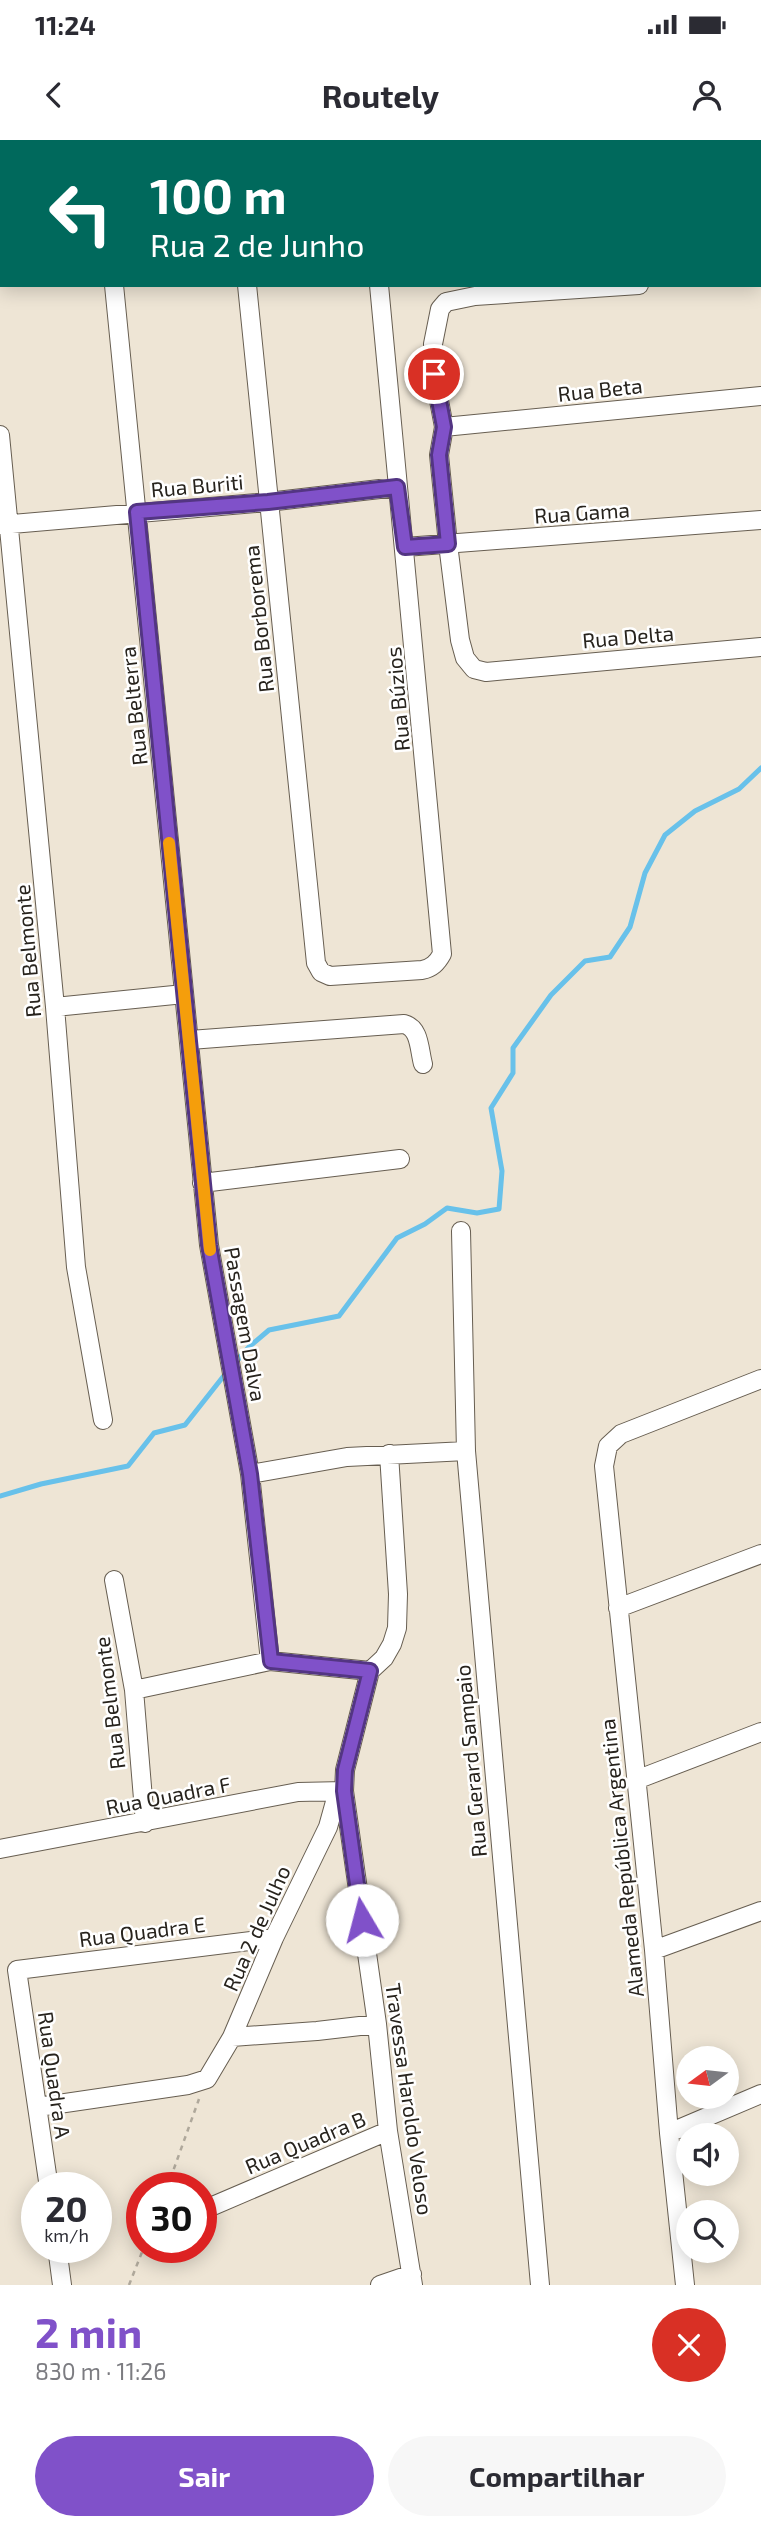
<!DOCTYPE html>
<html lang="pt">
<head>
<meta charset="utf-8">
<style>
	:root { --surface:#fff; --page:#f7f7f7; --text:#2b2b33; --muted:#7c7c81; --accent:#8051c9 }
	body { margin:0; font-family:"Exo 2",sans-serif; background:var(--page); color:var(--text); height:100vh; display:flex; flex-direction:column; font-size:26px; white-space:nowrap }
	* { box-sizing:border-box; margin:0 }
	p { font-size:23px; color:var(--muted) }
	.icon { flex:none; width:38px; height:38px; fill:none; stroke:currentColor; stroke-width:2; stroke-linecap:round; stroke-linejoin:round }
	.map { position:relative; height:2145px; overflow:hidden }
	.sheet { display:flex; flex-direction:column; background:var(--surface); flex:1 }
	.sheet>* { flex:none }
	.top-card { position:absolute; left:0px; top:0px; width:761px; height:147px; box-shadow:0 4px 18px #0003; background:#00695c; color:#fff; overflow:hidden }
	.needle { width:46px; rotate:255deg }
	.fabs { position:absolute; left:676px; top:1906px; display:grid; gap:14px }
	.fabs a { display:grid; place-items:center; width:63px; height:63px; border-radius:50%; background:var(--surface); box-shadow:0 4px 18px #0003; font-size:35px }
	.speed { position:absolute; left:21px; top:2032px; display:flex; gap:14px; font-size:35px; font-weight:700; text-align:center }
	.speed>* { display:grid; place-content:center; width:91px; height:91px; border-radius:50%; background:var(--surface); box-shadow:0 4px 18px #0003; line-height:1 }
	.speed small { font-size:18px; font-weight:400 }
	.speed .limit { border:10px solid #d22; background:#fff; color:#111 }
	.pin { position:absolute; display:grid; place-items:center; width:60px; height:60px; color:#fff; margin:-30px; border:4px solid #fff; border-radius:50%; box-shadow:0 2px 7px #0007 }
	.me { position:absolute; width:77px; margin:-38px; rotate:352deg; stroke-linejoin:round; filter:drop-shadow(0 0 5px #0008) }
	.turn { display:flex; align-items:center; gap:24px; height:147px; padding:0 35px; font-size:32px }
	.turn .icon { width:91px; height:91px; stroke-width:2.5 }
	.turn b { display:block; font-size:49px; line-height:60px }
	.round { display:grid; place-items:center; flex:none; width:74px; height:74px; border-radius:37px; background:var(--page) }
	.overview { display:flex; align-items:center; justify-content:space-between; height:119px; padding:0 35px }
	h1 { font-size:42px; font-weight:700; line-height:52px; color:var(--accent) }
	.action { display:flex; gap:14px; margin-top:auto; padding:14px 35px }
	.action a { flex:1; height:80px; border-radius:42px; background:var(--accent); color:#fff; font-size:28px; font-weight:700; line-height:80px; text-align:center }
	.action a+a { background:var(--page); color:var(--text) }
	.status { display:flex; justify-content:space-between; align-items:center; height:49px; padding:0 35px; background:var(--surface); direction:ltr }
	.status svg { height:19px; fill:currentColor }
	header { display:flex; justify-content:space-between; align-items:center; height:91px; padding:0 35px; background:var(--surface); font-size:32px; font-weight:700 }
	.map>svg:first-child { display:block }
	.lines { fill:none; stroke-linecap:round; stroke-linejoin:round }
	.stream { stroke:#68c1ea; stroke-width:5 }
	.minor-casing { stroke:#675e51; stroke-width:20 }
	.path { stroke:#afa89b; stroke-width:2.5; stroke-dasharray:5 5; stroke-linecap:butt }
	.minor { stroke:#fff; stroke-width:18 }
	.route-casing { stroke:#533583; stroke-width:18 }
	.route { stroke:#8051c9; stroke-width:12 }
	.slow { stroke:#f59e0b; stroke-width:12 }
	.labels { text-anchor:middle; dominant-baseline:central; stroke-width:5; stroke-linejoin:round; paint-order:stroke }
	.street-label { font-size:21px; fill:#27231d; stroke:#fff }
</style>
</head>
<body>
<div class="status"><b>11:24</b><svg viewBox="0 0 49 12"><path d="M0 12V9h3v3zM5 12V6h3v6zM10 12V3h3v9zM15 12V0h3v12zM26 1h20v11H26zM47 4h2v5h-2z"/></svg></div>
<header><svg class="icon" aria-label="back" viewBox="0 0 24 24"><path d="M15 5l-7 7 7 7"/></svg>Routely<svg class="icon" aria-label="person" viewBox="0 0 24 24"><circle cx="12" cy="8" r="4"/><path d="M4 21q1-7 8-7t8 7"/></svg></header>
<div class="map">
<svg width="761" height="2145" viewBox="0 0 761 2145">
	<rect width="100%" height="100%" fill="#eee5d5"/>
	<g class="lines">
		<path class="stream" d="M 235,1223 L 249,1207 L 269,1190 L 339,1176 L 397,1098 L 425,1084 L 447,1068 L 477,1073 L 499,1069 L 502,1031 L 491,968 L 513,933 L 513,908 L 551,855 L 585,821 L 610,817 L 630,787 L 645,733 L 665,695 L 695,671 L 739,649 L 761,628
			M 0,1356 L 41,1344 L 128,1326 L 154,1293 L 185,1285 L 226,1233"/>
		<g class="minor-casing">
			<path id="minor" d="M 100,0 L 100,2
				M 233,0 L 233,2
				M 366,0 L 367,2
				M 503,0 L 503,2
				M 632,0 L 632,2
				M 760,134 L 761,134
				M 114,145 L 209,1105 L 250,1334 L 270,1521
				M 247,145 L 316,823 L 321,832 L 330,836 L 422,830 C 432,828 437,823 442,814 L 379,145
				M 639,145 L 475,156 L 446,162 L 440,169 L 433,204 L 434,234 L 444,287 L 439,315 L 448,404 L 460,500 L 465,518 L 474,529 L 486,532 L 761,507
				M 444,287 L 761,256
				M 0,295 L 55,867 L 76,1127 L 103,1280
				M 0,385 L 268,362 L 397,347
				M 405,407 L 761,380
				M 55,867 L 184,854
				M 190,900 L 404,884 C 420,888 419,909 423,924
				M 202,1043 L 400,1019
				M 461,1091 L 466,1311 L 540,2145
				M 250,1334 L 347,1317 L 466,1311
				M 114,1440 L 134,1550 L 145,1683
				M 618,1468 L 761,1414
				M 370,1531 L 345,1630 L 344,1651 L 377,1884 L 388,1991 L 413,2145
				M 370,1531 L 384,1518 L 392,1504 L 397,1488 L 398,1454 L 389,1314
				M 134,1550 L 270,1521 L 370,1531
				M 636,1640 L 761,1592
				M 0,1709 L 298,1652 L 344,1651
				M 654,1810 L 761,1771
				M 232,1897 L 317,1891 L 377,1884
				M 38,1967 L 188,1945 L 207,1939 L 232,1897 L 274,1798 L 328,1687 L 338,1651
				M 669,1993 L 761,1954
				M 49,2048 L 17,1830 L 274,1798
				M 201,2071 L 388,1991
				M 57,2107 L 62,2145
				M 380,2145 L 412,2134
				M 685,2145 L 669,1993 L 654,1810 L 604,1326 L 608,1306 L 621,1294 L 761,1239"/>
		</g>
		<path class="path" d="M 167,2048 L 199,1959
			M 129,2145 L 144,2107"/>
		<use href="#minor" class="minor"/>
	</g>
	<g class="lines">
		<g class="route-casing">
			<path id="route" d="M 362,1780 L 344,1651 L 345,1630 L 370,1531 L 271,1521 L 250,1334 L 209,1105 L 137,372 L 268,362 L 397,347 L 405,407 L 448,404 L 439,315 L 444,287 L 434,234"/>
		</g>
		<use href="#route" class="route"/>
		<path class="slow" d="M 169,703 L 210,1110"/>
	</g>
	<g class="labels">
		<g class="street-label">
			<text transform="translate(600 249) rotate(-6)">Rua Beta</text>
			<text transform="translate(197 345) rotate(-5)">Rua Buriti</text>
			<text transform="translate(582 372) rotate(-4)">Rua Gama</text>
			<text transform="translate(258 479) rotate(-96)">Rua Borborema</text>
			<text transform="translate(628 496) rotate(-5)">Rua Delta</text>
			<text transform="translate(397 559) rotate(-95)">Rua Búzios</text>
			<text transform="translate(133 566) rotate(-96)">Rua Belterra</text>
			<text transform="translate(27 811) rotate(-95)">Rua Belmonte</text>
			<text transform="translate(246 1184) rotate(80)">Passagem Dalva</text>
			<text transform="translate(109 1563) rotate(-97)">Rua Belmonte</text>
			<text transform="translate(470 1621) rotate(-95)">Rua Gerard Sampaio</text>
			<text transform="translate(168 1655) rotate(-11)">Rua Quadra F</text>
			<text transform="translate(621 1718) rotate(-96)">Alameda República Argentina</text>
			<text transform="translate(256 1788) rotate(-66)">Rua 2 de Julho</text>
			<text transform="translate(142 1791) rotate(-7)">Rua Quadra E</text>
			<text transform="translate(55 1935) rotate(82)">Rua Quadra A</text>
			<text transform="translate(410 1959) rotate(82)">Travessa Haroldo Veloso</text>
			<text transform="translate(305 2002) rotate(-23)">Rua Quadra B</text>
		</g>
	</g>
</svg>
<div class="fabs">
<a><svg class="needle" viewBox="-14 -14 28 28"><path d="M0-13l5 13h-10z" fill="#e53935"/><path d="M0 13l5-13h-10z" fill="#7c7c81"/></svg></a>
<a><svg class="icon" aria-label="sound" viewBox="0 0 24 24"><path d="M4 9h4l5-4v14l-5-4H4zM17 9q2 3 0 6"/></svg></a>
<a><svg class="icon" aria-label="search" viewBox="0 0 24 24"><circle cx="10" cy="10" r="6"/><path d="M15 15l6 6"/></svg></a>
</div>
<div class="speed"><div>20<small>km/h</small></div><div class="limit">30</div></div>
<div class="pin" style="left:434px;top:234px;background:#d93025"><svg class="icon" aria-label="arrive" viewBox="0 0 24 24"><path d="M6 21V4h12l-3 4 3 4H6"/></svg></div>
<svg class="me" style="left:362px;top:1780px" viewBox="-20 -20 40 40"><circle r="19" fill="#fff"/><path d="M0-13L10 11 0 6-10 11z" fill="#8051c9"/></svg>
<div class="top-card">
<div class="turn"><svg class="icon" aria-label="left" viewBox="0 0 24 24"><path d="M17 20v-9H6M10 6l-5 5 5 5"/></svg><div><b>100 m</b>Rua 2 de Junho</div></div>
</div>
</div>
<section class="sheet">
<div class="overview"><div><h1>2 min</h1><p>830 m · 11:26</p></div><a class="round" style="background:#d93025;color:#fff"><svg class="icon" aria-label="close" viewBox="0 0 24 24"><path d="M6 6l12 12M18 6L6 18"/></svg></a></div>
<div class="action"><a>Sair</a><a>Compartilhar</a></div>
</section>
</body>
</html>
